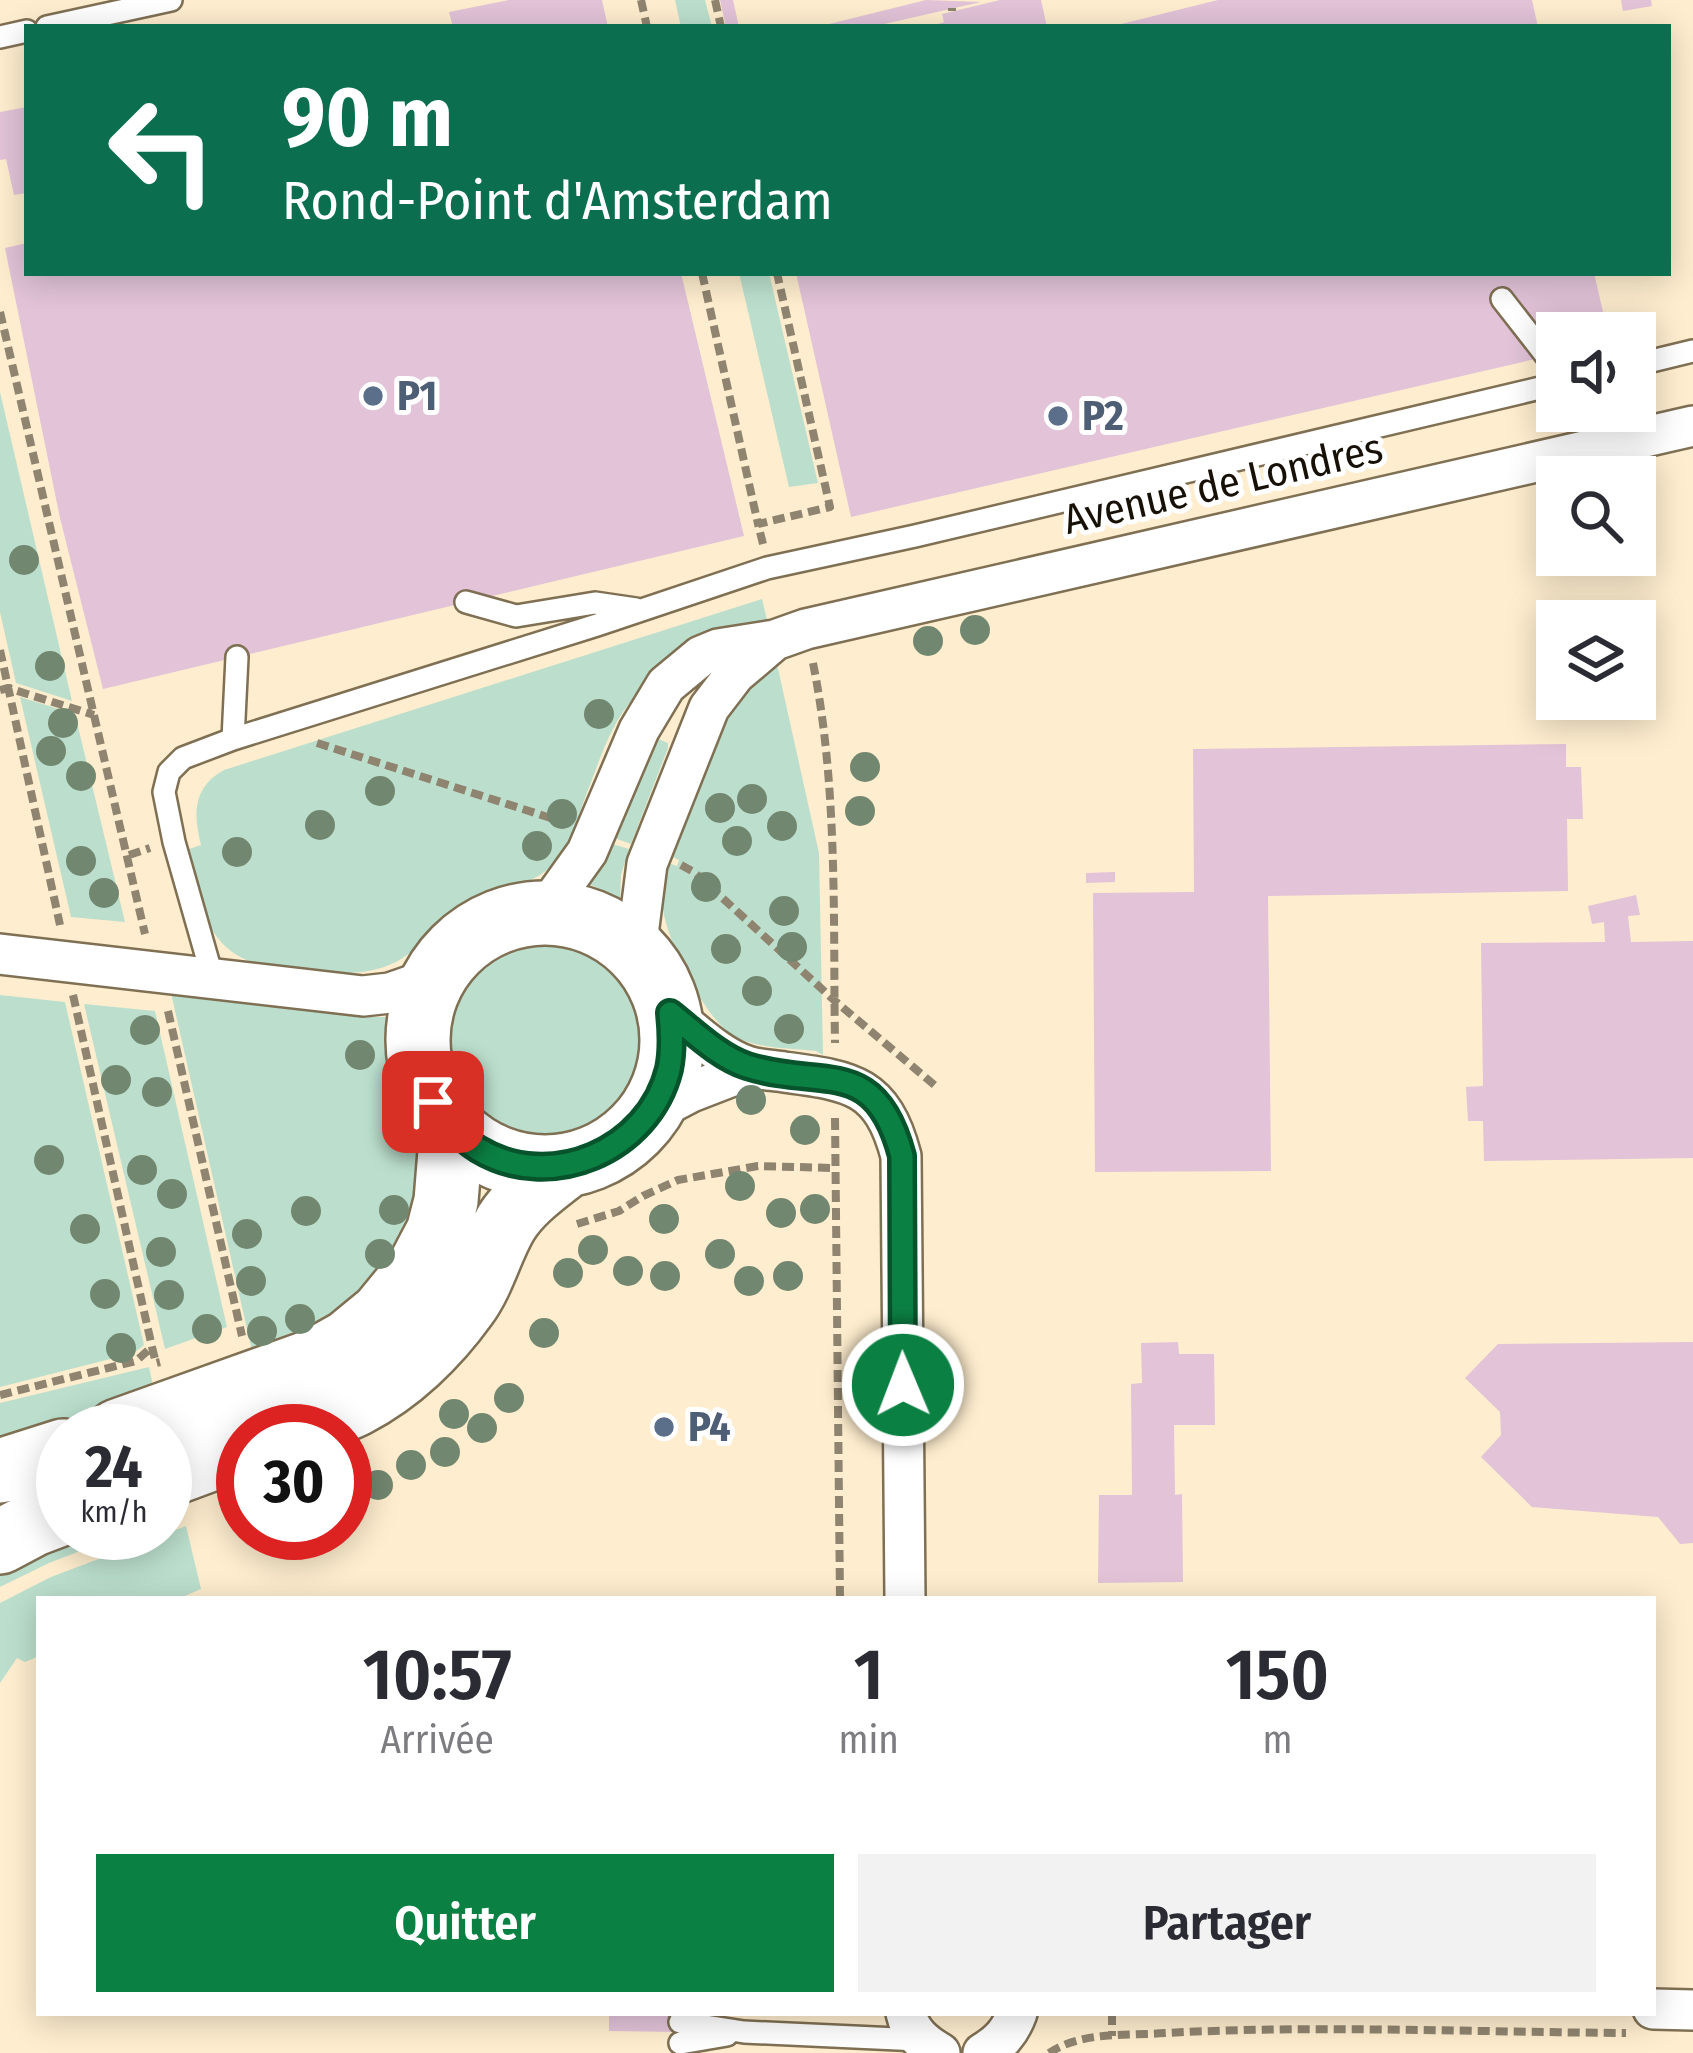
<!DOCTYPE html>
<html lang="fr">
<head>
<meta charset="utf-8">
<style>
	:root { --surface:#fff; --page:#f2f2f3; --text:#2b2b33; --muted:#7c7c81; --accent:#0b8043 }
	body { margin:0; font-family:"Fira Sans Condensed",sans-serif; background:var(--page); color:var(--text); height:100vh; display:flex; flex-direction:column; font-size:45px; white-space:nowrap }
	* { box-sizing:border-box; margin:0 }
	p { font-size:39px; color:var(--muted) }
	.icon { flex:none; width:66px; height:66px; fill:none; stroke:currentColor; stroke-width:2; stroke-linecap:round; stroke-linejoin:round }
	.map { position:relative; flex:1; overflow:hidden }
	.panel { position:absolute; left:36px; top:1596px; width:1620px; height:420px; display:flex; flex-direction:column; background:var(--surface); border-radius:0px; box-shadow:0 6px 30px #0003 }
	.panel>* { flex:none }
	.top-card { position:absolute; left:24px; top:24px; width:1647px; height:252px; border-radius:0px; box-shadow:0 6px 30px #0003; background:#0b6e4f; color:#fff; overflow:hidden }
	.controls { position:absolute; left:1536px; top:312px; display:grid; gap:24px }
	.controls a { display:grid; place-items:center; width:120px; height:120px; border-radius:0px; background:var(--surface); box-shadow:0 6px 30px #0003; font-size:60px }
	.speed { position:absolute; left:36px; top:1404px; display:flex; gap:24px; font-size:60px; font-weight:700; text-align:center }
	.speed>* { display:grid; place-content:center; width:156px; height:156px; border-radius:50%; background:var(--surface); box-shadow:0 6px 30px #0003; line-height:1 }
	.speed small { font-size:30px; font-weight:400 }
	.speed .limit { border:18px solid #d22; background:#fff; color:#111 }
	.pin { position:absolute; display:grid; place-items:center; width:102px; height:102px; color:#fff; margin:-51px; border-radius:24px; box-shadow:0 6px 18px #0006 }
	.me { position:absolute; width:132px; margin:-66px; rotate:359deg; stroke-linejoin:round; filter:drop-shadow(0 0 9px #0008) }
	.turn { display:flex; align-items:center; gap:42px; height:252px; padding:0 60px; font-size:54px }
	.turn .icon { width:156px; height:156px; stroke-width:2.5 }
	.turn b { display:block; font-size:84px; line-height:102px }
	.eta { display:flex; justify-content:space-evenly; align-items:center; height:204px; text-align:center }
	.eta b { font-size:72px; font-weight:600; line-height:84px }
	.primary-button { display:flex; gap:24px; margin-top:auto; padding:24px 60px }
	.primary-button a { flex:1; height:138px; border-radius:0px; background:var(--accent); color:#fff; font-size:48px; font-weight:600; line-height:138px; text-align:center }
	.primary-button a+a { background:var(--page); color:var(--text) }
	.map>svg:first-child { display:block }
	.green { fill:#bcdfcd }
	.building { fill:#e2c3d8 }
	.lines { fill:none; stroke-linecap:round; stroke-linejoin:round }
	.lane-casing { stroke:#7f7054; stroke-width:26 }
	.street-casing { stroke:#7f7054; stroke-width:44 }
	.primary-casing { stroke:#7f7054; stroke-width:68 }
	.path { stroke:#8f846f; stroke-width:8; stroke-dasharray:12 6; stroke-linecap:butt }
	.lane { stroke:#fff; stroke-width:21 }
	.street { stroke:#fff; stroke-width:39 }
	.primary { stroke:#fff; stroke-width:63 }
	.tree { fill:#72876f }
	.route-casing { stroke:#07532c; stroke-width:30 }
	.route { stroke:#0b8043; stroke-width:21 }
	.service-dot { fill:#5c6f8a; stroke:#fff; stroke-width:4.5 }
	.labels { text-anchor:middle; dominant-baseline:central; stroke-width:10; stroke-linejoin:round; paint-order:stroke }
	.service-label { font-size:42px; font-weight:bold; fill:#4e5e75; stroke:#fff; text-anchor:start }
	.street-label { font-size:42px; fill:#161006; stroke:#fff }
</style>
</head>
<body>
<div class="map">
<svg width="1693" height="2053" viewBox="0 0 1693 2053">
	<rect width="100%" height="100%" fill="#feedce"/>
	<path class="green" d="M 675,0 L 705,0 L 712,27 L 681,27 Z
		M 739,273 L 769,273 L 818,483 L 789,487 Z
		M 0,392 L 72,701 L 16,683 L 0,612 Z
		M 762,599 L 767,620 C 753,624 736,627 723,633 C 687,650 646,679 623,712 C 606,737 597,768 586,795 C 577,820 569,850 549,868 C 527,889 491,887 465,903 C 438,918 423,948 396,962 C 370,975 343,974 315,971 C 295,968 271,969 252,962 C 204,946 196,892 186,850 L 201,845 C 193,814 193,787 224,770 Z
		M 777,664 L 819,853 L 823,1055 L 816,1051 C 790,1048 757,1049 734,1036 C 705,1020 667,941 663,909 C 661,893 663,878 668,863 L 677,866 L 679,860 L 670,856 C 692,800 720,691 777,664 Z
		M 20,697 L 75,714 L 125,922 L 71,917 Z
		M 656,738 L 668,743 L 668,748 L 631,844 L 614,838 Z
		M 612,844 L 629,849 L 621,875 L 620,899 L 589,884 Z
		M451 1040a94 94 0 1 1 188 0a94 94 0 1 1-188 0Z
		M 171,993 L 361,1017 L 386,1017 L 387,1058 L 394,1086 L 419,1138 L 426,1166 L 416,1230 L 360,1307 L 254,1360 Z
		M 0,995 L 65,1002 L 144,1345 L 134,1353 L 0,1387 Z
		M 84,1004 L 155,1011 L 227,1327 L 165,1349 Z
		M 149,1367 L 155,1395 L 32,1440 L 0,1449 L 0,1403 Z
		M 186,1526 L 201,1589 L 178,1599 L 39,1599 L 39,1656 L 25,1662 L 17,1658 L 0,1683 L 0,1603 L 51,1577 Z
		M 67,1533 L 127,1533 L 49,1563 L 0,1587 L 0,1565 Z"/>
	<path class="building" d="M 509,0 L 602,0 L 608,27 L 453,27 L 449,12 Z
		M 720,0 L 733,0 L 739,27 L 726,27 Z
		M 926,0 L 981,2 L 871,27 L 817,27 Z
		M 1000,0 L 1041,0 L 1047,27 L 929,27 L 944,22 L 942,14 Z
		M 1218,0 L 1532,0 L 1538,27 L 1109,27 Z
		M 1621,0 L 1651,0 L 1652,6 L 1623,11 Z
		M 27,107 L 27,193 L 14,195 L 6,159 L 0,160 L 0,112 Z
		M 27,243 L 27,273 L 681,273 L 744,536 L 103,689 L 60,518 L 5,248 Z
		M 796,273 L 1594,273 L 1608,333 L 1557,333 L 1557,354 L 851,517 Z
		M 1566,744 L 1566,767 L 1581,767 L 1583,819 L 1567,819 L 1568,891 L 1268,896 L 1271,1171 L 1095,1172 L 1093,893 L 1194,892 L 1193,749 Z
		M 1115,872 L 1115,882 L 1086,883 L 1086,873 Z
		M 1636,895 L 1640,915 L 1628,916 L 1631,942 L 1693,941 L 1693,1158 L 1484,1161 L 1483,1121 L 1468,1121 L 1466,1087 L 1483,1086 L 1481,943 L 1605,942 L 1604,922 L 1592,924 L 1588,906 Z
		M 1178,1342 L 1179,1354 L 1214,1354 L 1215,1425 L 1174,1425 L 1175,1495 L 1182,1494 L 1183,1582 L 1098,1583 L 1099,1495 L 1132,1495 L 1131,1384 L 1142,1383 L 1141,1343 Z
		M 1693,1342 L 1693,1543 L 1680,1544 L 1658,1517 L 1532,1507 L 1481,1457 L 1501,1435 L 1500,1412 L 1465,1378 L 1498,1344 Z
		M 609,2013 L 680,2013 L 680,2032 L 609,2031 Z"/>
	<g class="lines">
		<g class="lane-casing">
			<path id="lane" d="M 47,27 L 171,0
				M 0,37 L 27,31
				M 1502,299 L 1548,358 L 1557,361
				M 1635,365 L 1693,351
				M 466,602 L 516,616 L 595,603 L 636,609
				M 233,739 L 237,657
				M 213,979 L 174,842 L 164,792 L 169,772 L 183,758 L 233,739 L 597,625 L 767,568 L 915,536 L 1557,384
				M 680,2022 L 744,2032 L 919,2040
				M 680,2043 L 727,2035"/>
		</g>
		<g class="street-casing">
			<path id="street" d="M 544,912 L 587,852 L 639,730 L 666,685 L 701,656 L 718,649 L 775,640 L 806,629 L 1693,426
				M 636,950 L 647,864 L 709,708 L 735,674 L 775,640
				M 0,954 L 363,996 L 390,993 L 433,978
				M 670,1013 C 693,1031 719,1057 747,1066 C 759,1070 772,1070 784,1072 C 851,1081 882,1084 901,1156 L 905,1599
				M 647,1115 L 691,1092 L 753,1068
				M 1653,2009 L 1693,2010
				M 906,2013 C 910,2032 923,2043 940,2053
				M 983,2053 C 1000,2043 1010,2032 1017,2013"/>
		</g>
		<g class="primary-casing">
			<path id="primary" d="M418 1040a127 127 0 1 1 254 0a127 127 0 1 1-254 0Z
				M 118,1431 L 314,1361 L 348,1342 L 382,1314 L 418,1270 L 438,1232 L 446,1201 L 452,1127
				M 287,1431 C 309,1422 334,1415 356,1404 C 399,1382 437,1345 465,1306 C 484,1280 490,1250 506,1223 C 521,1199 545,1183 566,1166
				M 0,1471 L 63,1451
				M 165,1476 L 243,1447
				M 0,1542 L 34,1524 L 63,1513"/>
		</g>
		<path class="path" d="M 641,0 L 647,27
			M 715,0 L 721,27
			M 952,8 L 952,11
			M 702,273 L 758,524
			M 0,312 L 145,934
			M 763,544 L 758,524 L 830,507 L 777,273
			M 0,650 L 60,925
			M 813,663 C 838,787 833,917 835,1043
			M 0,690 L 8,688 L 94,715
			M 317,743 L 560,821
			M 129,855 L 150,848
			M 681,865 L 694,872 L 835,1001 L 938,1088
			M 73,995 L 152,1347 L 156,1363 L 160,1362
			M 168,1011 L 242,1336
			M 835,1118 L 840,1599
			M 577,1224 L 619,1211 L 643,1196 L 678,1180 L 758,1166 L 834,1168
			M 0,1395 L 136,1361 L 152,1347
			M 96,1553 L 150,1533
			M 1112,2013 L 1112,2036
			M 1049,2053 C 1082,2031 1126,2036 1165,2033 C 1318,2025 1472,2032 1626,2033"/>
		<use href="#lane" class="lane"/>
		<use href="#street" class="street"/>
		<use href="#primary" class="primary"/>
	</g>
	<g class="tree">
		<circle cx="24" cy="560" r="15"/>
		<circle cx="975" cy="630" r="15"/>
		<circle cx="928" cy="641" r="15"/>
		<circle cx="50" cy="666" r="15"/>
		<circle cx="599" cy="714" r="15"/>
		<circle cx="63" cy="723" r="15"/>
		<circle cx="51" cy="751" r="15"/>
		<circle cx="865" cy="767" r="15"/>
		<circle cx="81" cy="776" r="15"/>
		<circle cx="380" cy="791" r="15"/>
		<circle cx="752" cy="799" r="15"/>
		<circle cx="720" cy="808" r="15"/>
		<circle cx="860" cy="811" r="15"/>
		<circle cx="562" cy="814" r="15"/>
		<circle cx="320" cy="825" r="15"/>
		<circle cx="782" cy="826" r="15"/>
		<circle cx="737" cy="841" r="15"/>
		<circle cx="537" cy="846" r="15"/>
		<circle cx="237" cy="852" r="15"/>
		<circle cx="81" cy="861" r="15"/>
		<circle cx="706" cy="887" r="15"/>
		<circle cx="104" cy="893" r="15"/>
		<circle cx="784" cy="911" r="15"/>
		<circle cx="792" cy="947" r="15"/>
		<circle cx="726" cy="949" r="15"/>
		<circle cx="757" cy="991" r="15"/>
		<circle cx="789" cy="1029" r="15"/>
		<circle cx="145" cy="1030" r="15"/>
		<circle cx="360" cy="1055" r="15"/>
		<circle cx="116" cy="1080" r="15"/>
		<circle cx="157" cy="1092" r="15"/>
		<circle cx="751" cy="1100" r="15"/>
		<circle cx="805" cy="1130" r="15"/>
		<circle cx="49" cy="1160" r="15"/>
		<circle cx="142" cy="1170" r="15"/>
		<circle cx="740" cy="1186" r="15"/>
		<circle cx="172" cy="1194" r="15"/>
		<circle cx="815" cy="1209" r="15"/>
		<circle cx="394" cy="1210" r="15"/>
		<circle cx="306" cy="1211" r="15"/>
		<circle cx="781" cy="1213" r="15"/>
		<circle cx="664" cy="1219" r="15"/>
		<circle cx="85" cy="1229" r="15"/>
		<circle cx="247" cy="1234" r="15"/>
		<circle cx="593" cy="1250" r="15"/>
		<circle cx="161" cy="1252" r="15"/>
		<circle cx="380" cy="1254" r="15"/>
		<circle cx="720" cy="1254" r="15"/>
		<circle cx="628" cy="1271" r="15"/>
		<circle cx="568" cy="1273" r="15"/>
		<circle cx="665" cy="1276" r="15"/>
		<circle cx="788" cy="1276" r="15"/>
		<circle cx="251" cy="1281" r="15"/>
		<circle cx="749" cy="1281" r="15"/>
		<circle cx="105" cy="1294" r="15"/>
		<circle cx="169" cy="1295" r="15"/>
		<circle cx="300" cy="1319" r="15"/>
		<circle cx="207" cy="1329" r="15"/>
		<circle cx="262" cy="1331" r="15"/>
		<circle cx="544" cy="1333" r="15"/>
		<circle cx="121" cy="1348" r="15"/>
		<circle cx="509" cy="1398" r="15"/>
		<circle cx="454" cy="1414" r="15"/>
		<circle cx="482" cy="1428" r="15"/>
		<circle cx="445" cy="1452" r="15"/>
		<circle cx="411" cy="1465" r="15"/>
		<circle cx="378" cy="1485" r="15"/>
	</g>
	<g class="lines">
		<g class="route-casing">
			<path id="route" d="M 433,1102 C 446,1119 459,1137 478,1149 C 550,1193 649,1151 669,1069 C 673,1050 672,1032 670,1013 C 693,1031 719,1057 747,1066 C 822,1090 875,1054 902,1156 L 903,1385"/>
		</g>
		<use href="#route" class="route"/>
	</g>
	<g class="service-dot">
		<circle cx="373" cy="396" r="12"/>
		<circle cx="1058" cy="416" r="12"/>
		<circle cx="664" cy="1427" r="12"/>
	</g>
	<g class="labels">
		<g class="service-label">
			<text x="397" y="396">P1</text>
			<text x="1082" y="416">P2</text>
			<text x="688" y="1427">P4</text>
		</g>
		<g class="street-label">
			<text transform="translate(1223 484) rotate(-13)">Avenue de Londres</text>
		</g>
	</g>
</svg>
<div class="controls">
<a><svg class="icon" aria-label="sound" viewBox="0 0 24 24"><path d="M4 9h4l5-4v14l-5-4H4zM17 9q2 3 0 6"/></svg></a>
<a><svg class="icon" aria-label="search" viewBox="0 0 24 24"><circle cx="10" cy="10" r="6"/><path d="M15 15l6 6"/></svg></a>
<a><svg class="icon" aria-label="layers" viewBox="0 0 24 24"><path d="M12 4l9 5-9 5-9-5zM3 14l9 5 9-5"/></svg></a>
</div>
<div class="speed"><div>24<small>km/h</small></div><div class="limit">30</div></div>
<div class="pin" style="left:433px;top:1102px;background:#d93025"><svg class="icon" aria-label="arrive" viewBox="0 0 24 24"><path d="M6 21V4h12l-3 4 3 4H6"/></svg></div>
<svg class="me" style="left:903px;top:1385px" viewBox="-20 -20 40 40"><circle r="17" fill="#0b8043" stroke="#fff" stroke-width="3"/><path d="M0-11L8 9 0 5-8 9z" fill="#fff"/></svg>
<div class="top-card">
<div class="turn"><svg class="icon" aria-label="left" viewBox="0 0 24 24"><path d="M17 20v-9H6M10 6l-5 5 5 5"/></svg><div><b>90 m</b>Rond-Point d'Amsterdam</div></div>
</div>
<section class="panel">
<div class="eta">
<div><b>10:57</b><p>Arrivée</p></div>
<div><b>1</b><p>min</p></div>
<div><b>150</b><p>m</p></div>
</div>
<div class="primary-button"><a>Quitter</a><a>Partager</a></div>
</section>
</div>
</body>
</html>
